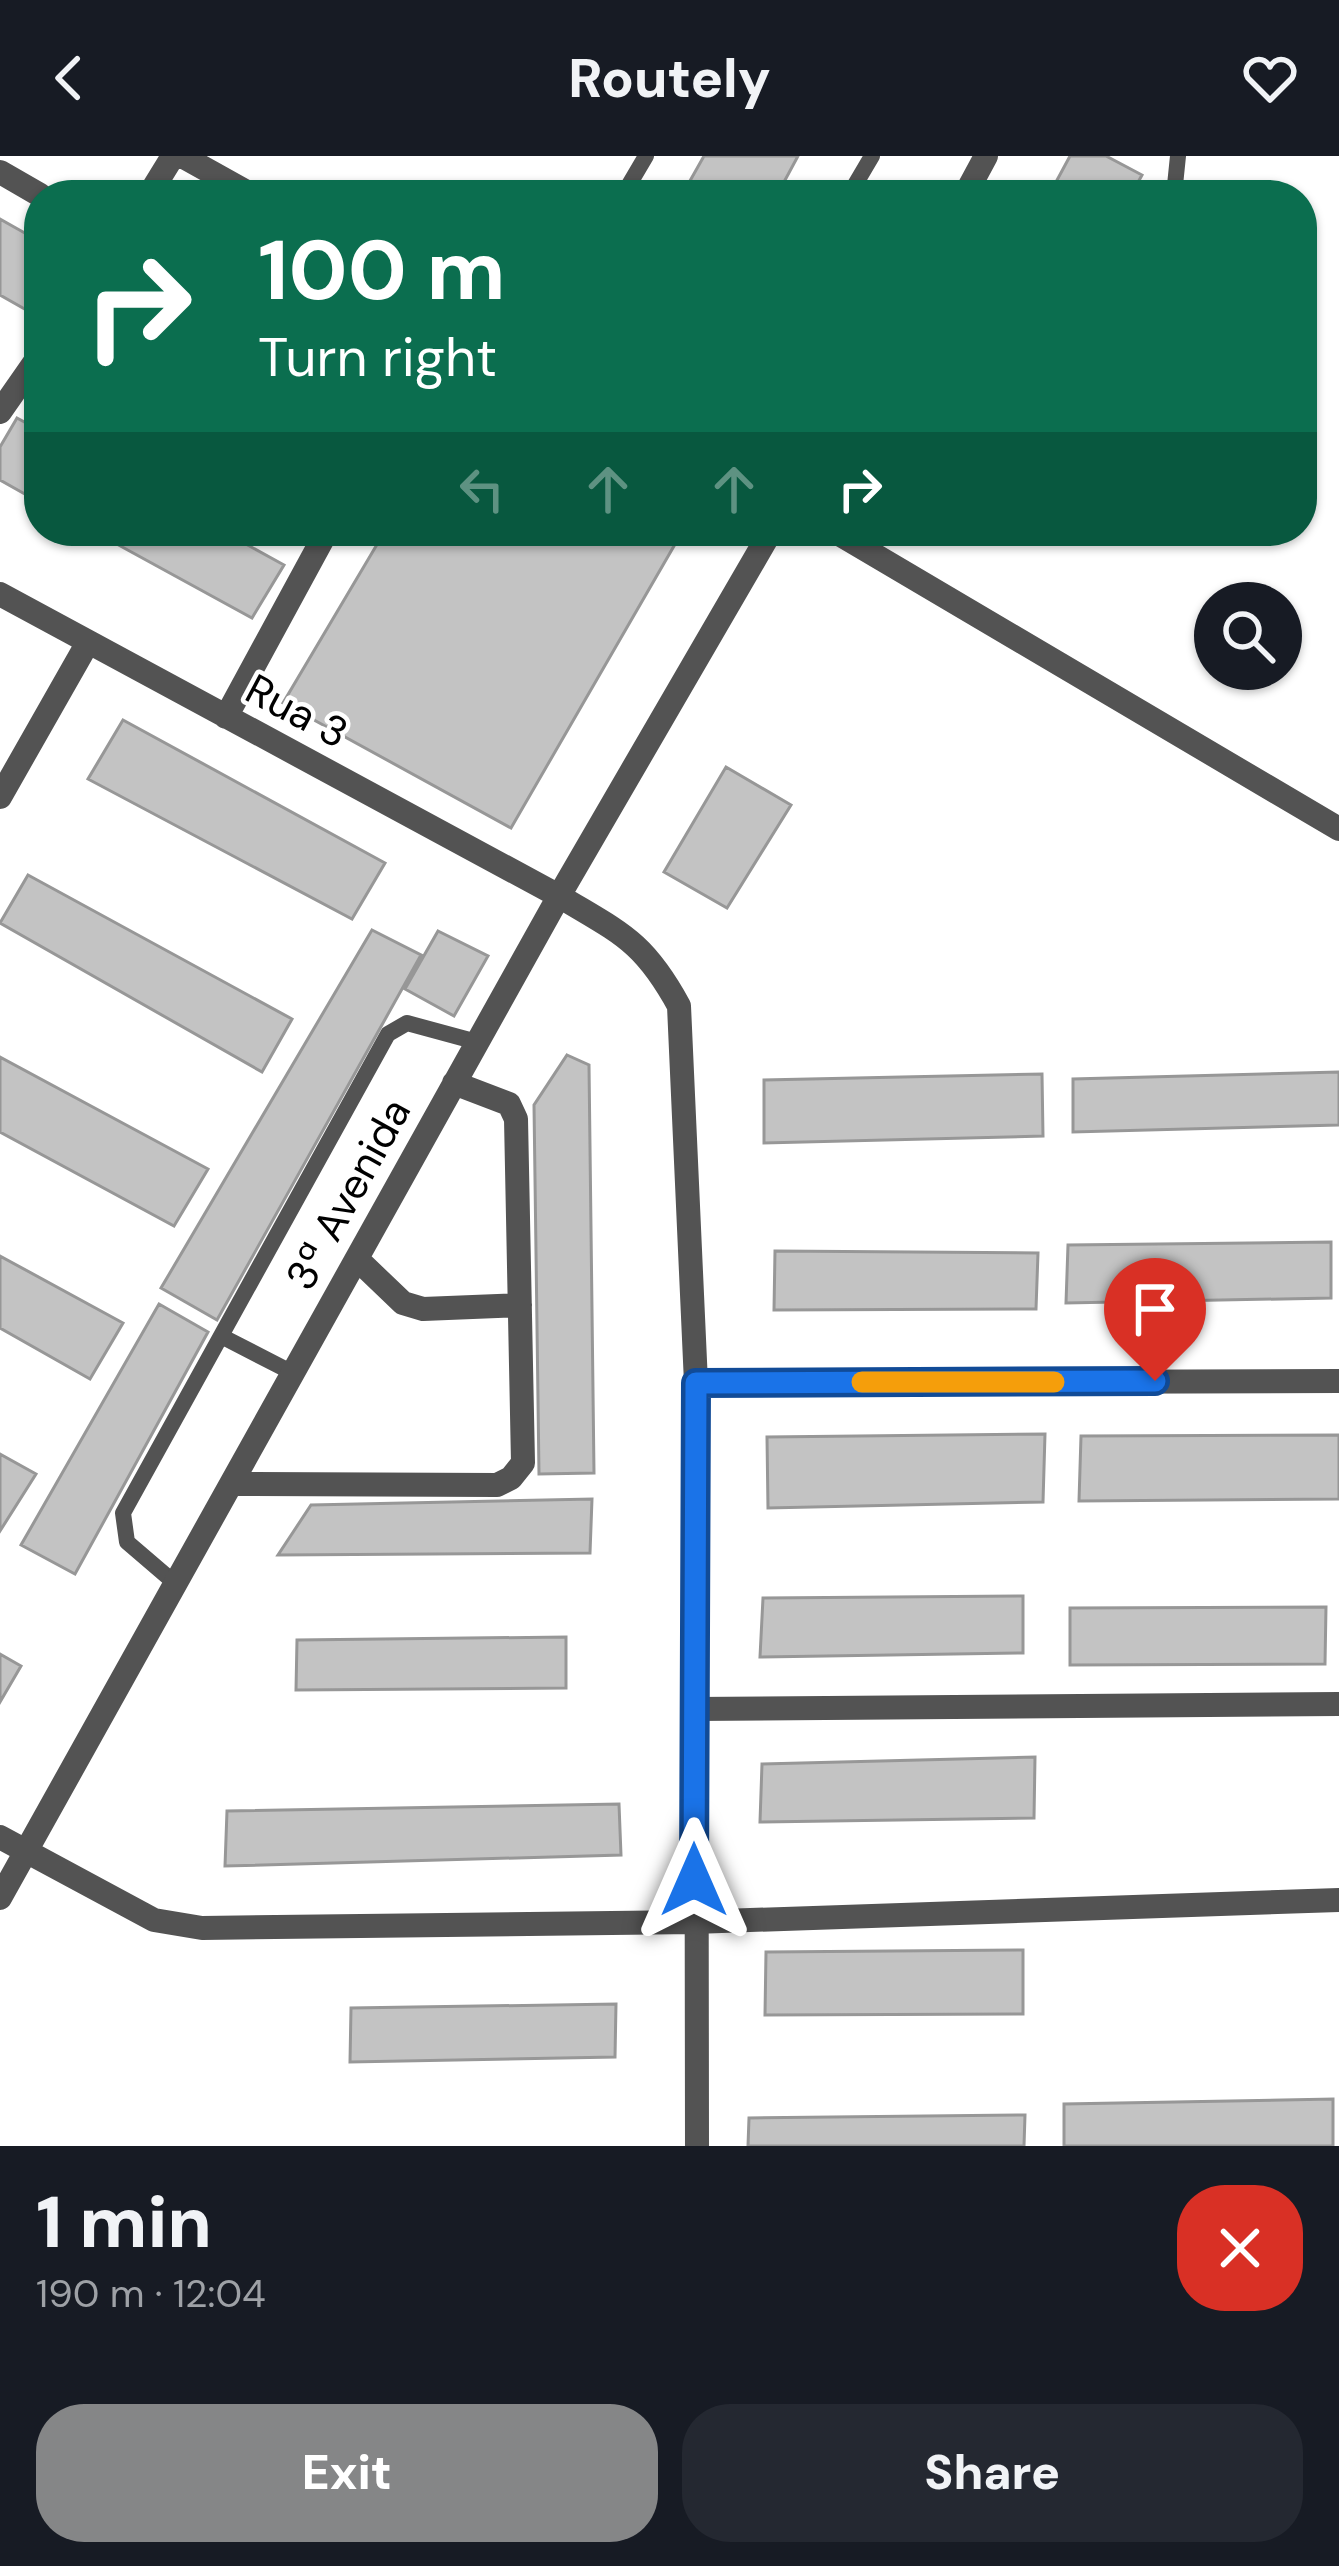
<!DOCTYPE html>
<html lang="en">
<head>
<meta charset="utf-8">
<style>
	:root { --surface:#171b24; --page:#242831; --text:#f1f3f6; --muted:#9ea1a6; --accent:#858687 }
	body { margin:0; font-family:"DM Sans",sans-serif; background:var(--page); color:var(--text); height:100vh; display:flex; flex-direction:column; font-size:45px; white-space:nowrap }
	* { box-sizing:border-box; margin:0 }
	p { font-size:39px; color:var(--muted) }
	.icon { flex:none; width:66px; height:66px; fill:none; stroke:currentColor; stroke-width:2; stroke-linecap:round; stroke-linejoin:round }
	.map { position:relative; height:1990px; overflow:hidden }
	.sheet { display:flex; flex-direction:column; background:var(--surface); flex:1 }
	.sheet>* { flex:none }
	.top-card { position:absolute; left:24px; top:24px; width:1293px; height:366px; border-radius:48px; box-shadow:0 3px 9px #0004; background:#0b6e4f; color:#fff; overflow:hidden }
	.fabs { position:absolute; left:1194px; top:426px; display:grid; gap:24px }
	.fabs a { display:grid; place-items:center; width:108px; height:108px; border-radius:50%; background:var(--surface); box-shadow:0 3px 9px #0004; font-size:60px }
	.pin { position:absolute; display:grid; place-items:center; width:102px; height:102px; color:#fff; margin:-123px -51px; border-radius:50% 50% 50% 0; rotate:-45deg; box-shadow:0 0 12px #0007 }
	.pin .icon { rotate:45deg }
	.me { position:absolute; width:132px; margin:-66px; rotate:0deg; stroke-linejoin:round; filter:drop-shadow(0 0 9px #0008) }
	.turn { display:flex; align-items:center; gap:42px; height:252px; padding:0 36px; font-size:54px }
	.turn .icon { width:156px; height:156px; stroke-width:2.5 }
	.turn b { display:block; font-size:84px; line-height:102px }
	.lanes { display:flex; align-items:center; height:114px; padding:0 36px; background:#0003; justify-content:center; gap:60px; direction:ltr }
	.lanes .off { opacity:.35 }
	.round { display:grid; place-items:center; flex:none; width:126px; height:126px; border-radius:48px; background:var(--page) }
	.summary { display:flex; align-items:center; justify-content:space-between; height:204px; padding:0 36px }
	h1 { font-size:72px; font-weight:800; line-height:90px }
	.cta { display:flex; gap:24px; margin-top:auto; padding:24px 36px }
	.cta a { flex:1; height:138px; border-radius:48px; background:var(--accent); color:#fff; font-size:48px; font-weight:800; line-height:138px; text-align:center }
	.cta a+a { background:var(--page); color:var(--text) }
	header { display:flex; justify-content:space-between; align-items:center; height:156px; padding:0 36px; background:var(--surface); font-size:54px; font-weight:800 }
	.map>svg:first-child { display:block }
	.building { fill:#c3c3c3; stroke:#979797; stroke-width:3 }
	.lines { fill:none; stroke-linecap:round; stroke-linejoin:round }
	.lane { stroke:#535353; stroke-width:16 }
	.street { stroke:#535353; stroke-width:24 }
	.route-casing { stroke:#114b97; stroke-width:30 }
	.route { stroke:#1a73e8; stroke-width:21 }
	.slow { stroke:#f59e0b; stroke-width:21 }
	.labels { text-anchor:middle; dominant-baseline:central; stroke-width:9; stroke-linejoin:round; paint-order:stroke }
	.street-label { font-size:42px; fill:#000; stroke:#fff }
</style>
</head>
<body>
<header><svg class="icon" aria-label="back" viewBox="0 0 24 24"><path d="M15 5l-7 7 7 7"/></svg>Routely<svg class="icon" aria-label="heart" viewBox="0 0 24 24"><path d="M12 20l-8-8c-3-5 5-10 8-4 3-6 11-1 8 4z"/></svg></header>
<div class="map">
<svg width="1339" height="1990" viewBox="0 0 1339 1990">
	<rect width="100%" height="100%" fill="#fff"/>
	<path class="building" d="M 704,0 L 798,0 L 777,39 L 682,39 Z
		M 1070,0 L 1106,0 L 1142,19 L 1131,39 L 1049,39 Z
		M 0,63 L 39,85 L 37,160 L 0,139 Z
		M 17,262 L 39,274 L 39,346 L 0,324 L 0,291 Z
		M 93,375 L 222,375 L 284,409 L 252,462 Z
		M 385,375 L 663,375 L 678,383 L 511,672 L 283,547 Z
		M 123,564 L 385,707 L 352,763 L 88,623 Z
		M 726,611 L 791,649 L 727,752 L 664,716 Z
		M 28,719 L 292,863 L 262,916 L 0,767 Z
		M 372,774 L 421,799 L 217,1164 L 161,1132 Z
		M 438,775 L 488,800 L 454,860 L 405,833 Z
		M 567,899 L 589,909 L 594,1317 L 539,1318 L 534,949 Z
		M 0,901 L 208,1013 L 174,1070 L 0,976 Z
		M 1339,916 L 1339,969 L 1073,976 L 1073,923 Z
		M 1042,918 L 1043,980 L 764,987 L 764,924 Z
		M 1331,1086 L 1331,1142 L 1066,1147 L 1068,1089 Z
		M 775,1095 L 1038,1097 L 1036,1153 L 774,1154 Z
		M 0,1100 L 123,1167 L 90,1223 L 0,1172 Z
		M 159,1148 L 208,1176 L 75,1418 L 21,1389 Z
		M 1045,1278 L 1043,1346 L 768,1352 L 767,1281 Z
		M 1339,1279 L 1339,1343 L 1079,1345 L 1081,1280 Z
		M 0,1298 L 36,1318 L 0,1375 Z
		M 592,1343 L 590,1397 L 278,1399 L 311,1349 Z
		M 1023,1440 L 1023,1497 L 760,1501 L 763,1442 Z
		M 1326,1451 L 1325,1508 L 1070,1509 L 1070,1452 Z
		M 566,1481 L 566,1532 L 296,1534 L 297,1484 Z
		M 0,1498 L 21,1510 L 0,1546 Z
		M 1035,1601 L 1034,1662 L 760,1666 L 762,1608 Z
		M 619,1648 L 621,1699 L 225,1710 L 227,1655 Z
		M 1023,1794 L 1023,1858 L 765,1859 L 766,1796 Z
		M 616,1848 L 615,1901 L 350,1906 L 351,1852 Z
		M 1333,1943 L 1333,1990 L 1064,1990 L 1064,1948 Z
		M 1025,1959 L 1024,1990 L 748,1990 L 749,1962 Z"/>
	<g class="lines">
		<path class="lane" d="M 623,39 L 646,0
			M 849,39 L 872,0
			M 1174,39 L 1178,0
			M 221,1180 L 293,1217
			M 176,1428 L 127,1386 L 123,1357 L 388,878 L 407,867 L 477,886"/>
		<path class="street" d="M 182,0 L 252,39
			M 0,16 L 40,39
			M 149,39 L 173,0
			M 965,39 L 986,0
			M 0,256 L 39,200
			M 834,375 L 1339,673
			M 0,438 L 559,740 C 620,777 643,784 679,850 L 696,1227 L 697,1990
			M 226,561 L 327,375
			M 0,641 L 87,488
			M 357,1103 L 403,1147 L 423,1153 L 520,1149
			M 696,1227 L 1339,1225
			M 231,1328 L 497,1329 L 511,1322 L 523,1307 L 516,963 L 509,948 L 454,927
			M 695,1553 L 1339,1548
			M 0,1681 L 154,1764 L 202,1772 L 694,1766 L 1339,1744
			M 0,1742 L 559,740 L 771,375"/>
	</g>
	<g class="lines">
		<g class="route-casing">
			<path id="route" d="M 694,1724 L 696,1227 L 1155,1225"/>
		</g>
		<use href="#route" class="route"/>
		<path class="slow" d="M 862,1226 L 1054,1226"/>
	</g>
	<g class="labels">
		<g class="street-label">
			<text transform="translate(297 555) rotate(28)">Rua 3</text>
			<text transform="translate(348 1038) rotate(-61)">3ª Avenida</text>
		</g>
	</g>
</svg>
<div class="fabs">
<a><svg class="icon" aria-label="search" viewBox="0 0 24 24"><circle cx="10" cy="10" r="6"/><path d="M15 15l6 6"/></svg></a>
</div>
<div class="pin" style="left:1155px;top:1225px;background:#d93025"><svg class="icon" aria-label="arrive" viewBox="0 0 24 24"><path d="M6 21V4h12l-3 4 3 4H6"/></svg></div>
<svg class="me" style="left:694px;top:1724px" viewBox="-20 -20 40 40"><path d="M0-17L14 15 0 8-14 15z" fill="#1a73e8" stroke="#fff" stroke-width="4"/></svg>
<div class="top-card">
<div class="turn"><svg class="icon" aria-label="right" viewBox="0 0 24 24"><path d="M7 20v-9h11M14 6l5 5-5 5"/></svg><div><b>100 m</b>Turn right</div></div>
<div class="lanes"><svg class="icon off" aria-label="left" viewBox="0 0 24 24"><path d="M17 20v-9H6M10 6l-5 5 5 5"/></svg><svg class="icon off" aria-label="ahead" viewBox="0 0 24 24"><path d="M12 20V5M6 11l6-6 6 6"/></svg><svg class="icon off" aria-label="ahead" viewBox="0 0 24 24"><path d="M12 20V5M6 11l6-6 6 6"/></svg><svg class="icon" aria-label="right" viewBox="0 0 24 24"><path d="M7 20v-9h11M14 6l5 5-5 5"/></svg></div>
</div>
</div>
<section class="sheet">
<div class="summary"><div><h1>1 min</h1><p>190 m · 12:04</p></div><a class="round" style="background:#d93025;color:#fff"><svg class="icon" aria-label="close" viewBox="0 0 24 24"><path d="M6 6l12 12M18 6L6 18"/></svg></a></div>
<div class="cta"><a>Exit</a><a>Share</a></div>
</section>
</body>
</html>
